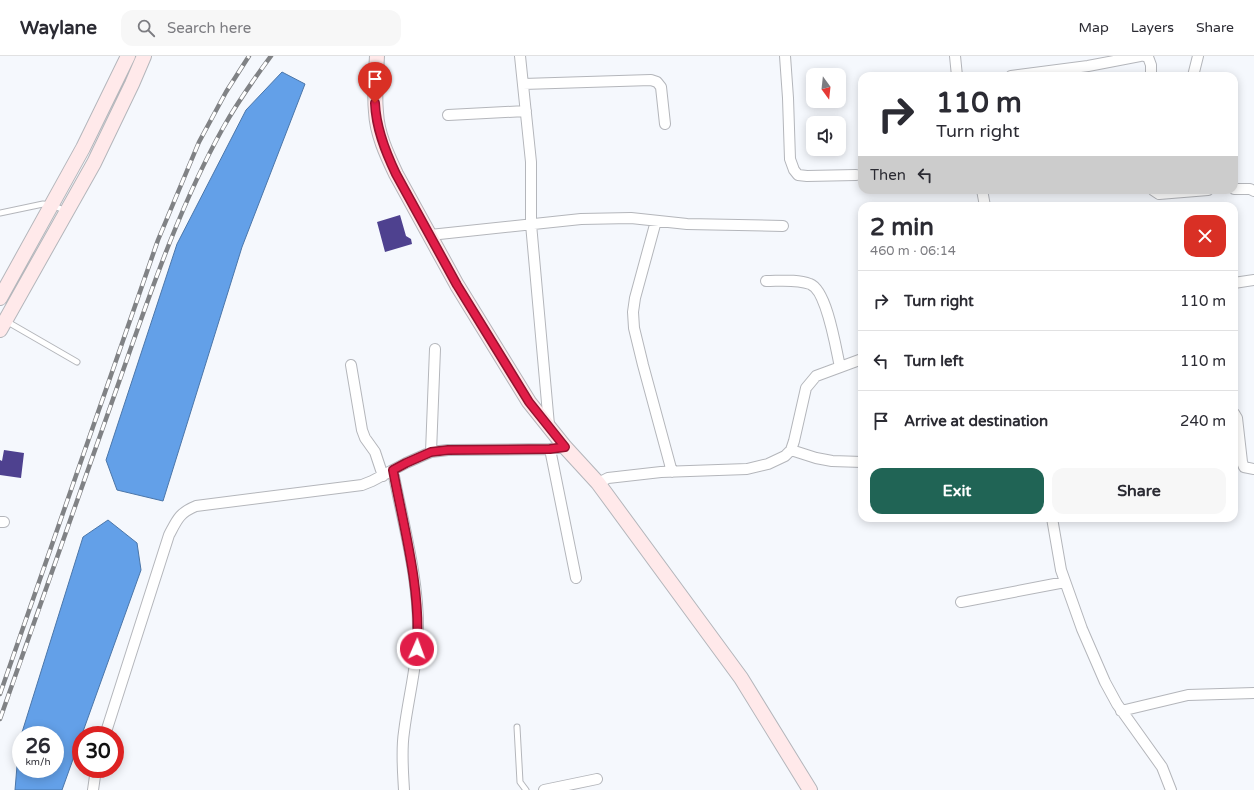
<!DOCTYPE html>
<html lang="en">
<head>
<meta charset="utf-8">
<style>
	:root { --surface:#fff; --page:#f7f7f7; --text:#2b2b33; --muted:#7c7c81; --line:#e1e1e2; --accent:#206455 }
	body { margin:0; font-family:"Varela Round",sans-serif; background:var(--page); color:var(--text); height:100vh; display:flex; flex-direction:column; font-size:15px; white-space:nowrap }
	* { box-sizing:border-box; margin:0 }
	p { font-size:13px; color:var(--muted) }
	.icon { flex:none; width:22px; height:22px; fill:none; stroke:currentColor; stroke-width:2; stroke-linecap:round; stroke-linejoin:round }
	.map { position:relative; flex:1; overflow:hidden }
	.drawer { position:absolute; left:858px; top:146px; width:380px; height:320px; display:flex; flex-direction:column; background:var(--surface); border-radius:12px; box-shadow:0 2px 10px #0003 }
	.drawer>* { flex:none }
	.hud { position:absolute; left:858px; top:16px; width:380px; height:122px; border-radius:12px; box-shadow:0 2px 10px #0003; background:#fff; color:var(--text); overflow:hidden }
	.needle { width:26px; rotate:165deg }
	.tools { position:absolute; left:806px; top:12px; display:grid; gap:8px }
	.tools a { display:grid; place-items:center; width:40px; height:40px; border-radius:8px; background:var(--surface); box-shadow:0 2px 10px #0003; font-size:20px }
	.speed { position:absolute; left:12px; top:670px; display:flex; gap:8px; font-size:20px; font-weight:700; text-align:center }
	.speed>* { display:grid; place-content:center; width:52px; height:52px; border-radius:50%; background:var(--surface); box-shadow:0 2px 10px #0003; line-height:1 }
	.speed small { font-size:10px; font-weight:400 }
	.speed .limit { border:6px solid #d22; background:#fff; color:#111 }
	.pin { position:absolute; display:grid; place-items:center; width:34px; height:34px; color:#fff; margin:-41px -17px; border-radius:50% 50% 50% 0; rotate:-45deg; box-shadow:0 0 4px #0007 }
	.pin .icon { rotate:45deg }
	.me { position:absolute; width:44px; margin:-22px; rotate:2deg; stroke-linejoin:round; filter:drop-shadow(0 0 3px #0008) }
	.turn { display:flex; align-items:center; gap:14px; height:84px; padding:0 12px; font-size:18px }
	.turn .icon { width:52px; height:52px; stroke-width:2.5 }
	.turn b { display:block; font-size:28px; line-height:34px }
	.then { display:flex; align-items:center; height:38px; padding:0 12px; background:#0003; gap:8px; font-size:15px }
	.round { display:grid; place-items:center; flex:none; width:42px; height:42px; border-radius:12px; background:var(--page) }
	.headline { display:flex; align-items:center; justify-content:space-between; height:68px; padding:0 12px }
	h1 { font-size:24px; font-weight:700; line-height:30px }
	.action { display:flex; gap:8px; margin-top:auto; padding:8px 12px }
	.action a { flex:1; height:46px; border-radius:12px; background:var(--accent); color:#fff; font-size:16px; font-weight:700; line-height:46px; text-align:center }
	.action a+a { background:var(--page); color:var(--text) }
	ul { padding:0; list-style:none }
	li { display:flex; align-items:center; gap:12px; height:60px; padding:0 12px; border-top:1px solid var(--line) }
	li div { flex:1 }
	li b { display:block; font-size:15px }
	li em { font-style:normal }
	header { display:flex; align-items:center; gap:24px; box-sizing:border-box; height:56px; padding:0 20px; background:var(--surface); border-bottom:1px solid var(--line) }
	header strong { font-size:19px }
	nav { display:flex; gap:22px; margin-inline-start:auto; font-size:14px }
	.search { width:280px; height:36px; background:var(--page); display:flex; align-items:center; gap:10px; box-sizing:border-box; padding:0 14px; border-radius:12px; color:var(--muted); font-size:15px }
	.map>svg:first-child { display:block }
	.water { fill:#63a0e8; stroke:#4b76a9; fill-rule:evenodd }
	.building { fill:#4e418f }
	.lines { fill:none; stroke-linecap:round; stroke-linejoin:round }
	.lane-casing { stroke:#b4b6bb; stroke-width:7 }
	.street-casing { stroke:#b4b6bb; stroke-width:12 }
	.secondary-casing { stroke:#b4b6bb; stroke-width:16 }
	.lane { stroke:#fff; stroke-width:5 }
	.street { stroke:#fff; stroke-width:10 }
	.secondary { stroke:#ffe9ea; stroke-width:14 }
	.rail-casing { stroke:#808285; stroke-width:4.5 }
	.rail { stroke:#fff; stroke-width:3; stroke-dasharray:9; stroke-linecap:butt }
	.route-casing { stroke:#92132f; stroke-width:10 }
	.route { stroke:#e11d48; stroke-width:7 }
</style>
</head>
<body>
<header>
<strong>Waylane</strong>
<div class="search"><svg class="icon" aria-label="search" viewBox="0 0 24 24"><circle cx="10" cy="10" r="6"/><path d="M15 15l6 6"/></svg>Search here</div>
<nav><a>Map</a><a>Layers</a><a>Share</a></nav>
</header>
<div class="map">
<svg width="1254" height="734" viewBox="0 0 1254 734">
	<rect width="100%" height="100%" fill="#f5f8fd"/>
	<path class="water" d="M 282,16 L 305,28 L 242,191 L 163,445 L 117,434 L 106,404 L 177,188 L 246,54 Z
		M 108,464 L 137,487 L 141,514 L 62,734 L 15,734 L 19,686 L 83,481 ZM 21,679 L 55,679 L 55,713 L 21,713 Z"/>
	<path class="building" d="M 400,159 L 406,180 L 411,183 L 412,188 L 385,196 L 377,166 Z
		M 4,394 L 24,397 L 21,422 L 0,419 L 0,404 L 2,405 Z"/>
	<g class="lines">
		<g class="lane-casing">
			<path id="lane" d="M 0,157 L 43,148 L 52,149 L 66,155
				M 6,265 L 77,306
				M 517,671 L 520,726 L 526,734"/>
		</g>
		<g class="street-casing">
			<path id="street" d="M 520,0 L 531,106 L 531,168 L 549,369
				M 785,0 L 788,42 L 790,103 L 794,114 L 798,119 L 807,120 L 856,119
				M 955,0 L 957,20
				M 1144,0 L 1148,1 L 1151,9 L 1151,20
				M 1011,20 L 1088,10 L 1140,0
				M 1193,20 L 1198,0
				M 523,28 L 651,24 L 657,26 L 661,31 L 665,68
				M 448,59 L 526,55
				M 1234,133 L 1250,133 L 1254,135
				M 982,134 L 985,150
				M 1153,134 L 1159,138 L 1208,134
				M 656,165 L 635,242 L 633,256 L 634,272 L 643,309 L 672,416
				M 430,179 L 581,163 L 631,162 L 687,168 L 783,170
				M 766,225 C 780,225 797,223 810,228 C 827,234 836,293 840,311
				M 1234,227 L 1254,224
				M 351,309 L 362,374 L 365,382 L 375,396 L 383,420
				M 1234,357 L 1237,362 L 1242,406 L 1244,411 L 1254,413
				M 550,393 L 576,522
				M 791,394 L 816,402 L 832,405 L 862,406
				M 431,396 L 435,293
				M 393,415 C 403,468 419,522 418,577 C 417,610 408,643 404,676 C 401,695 403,715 404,734
				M 598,427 L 608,422 L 661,416 L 747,413 L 768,408 L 785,400 L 791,394 L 794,385 L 806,332 L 816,320 L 862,303
				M 1052,462 L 1061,514 L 1082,573 L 1105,626 L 1117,648 L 1162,711 L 1171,734
				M 0,466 L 4,466
				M 961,546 L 1065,526
				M 1121,655 L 1188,639 L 1254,637
				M 105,679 L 169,479 C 177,464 179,457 196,450 L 362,429 L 372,425 L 406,407 L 431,396 L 448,394 L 550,393 L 565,391
				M 93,734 L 96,713
				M 544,734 L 597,723"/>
		</g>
		<g class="secondary-casing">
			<path id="secondary" d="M 377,0 C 376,19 374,37 376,56 C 377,78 387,99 396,118 L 457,229 L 529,346 L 565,391 L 598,427 L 741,622 L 810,734
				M 0,242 L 83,92 L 128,0
				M 0,274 L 94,107 L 132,28 L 144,0"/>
		</g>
		<use href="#lane" class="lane"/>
		<use href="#street" class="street"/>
		<use href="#secondary" class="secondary"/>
		<g class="rail-casing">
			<path id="rail" d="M 0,638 L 158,184 L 199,86 L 226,36 L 249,0
				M 0,663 C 38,557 75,450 113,343 C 145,253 176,156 223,72 C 237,47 254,23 271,0"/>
		</g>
		<use href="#rail" class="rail"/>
	</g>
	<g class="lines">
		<g class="route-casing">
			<path id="route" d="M 375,47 C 376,72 385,95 396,118 L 457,229 L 529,346 L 565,391 L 550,393 L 448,394 L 431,396 L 406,407 L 393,414 C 404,473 421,532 417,593"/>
		</g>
		<use href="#route" class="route"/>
	</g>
</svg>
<div class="tools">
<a><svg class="needle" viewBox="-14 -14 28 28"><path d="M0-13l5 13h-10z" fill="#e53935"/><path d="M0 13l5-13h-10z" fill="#7c7c81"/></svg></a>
<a><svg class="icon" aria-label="sound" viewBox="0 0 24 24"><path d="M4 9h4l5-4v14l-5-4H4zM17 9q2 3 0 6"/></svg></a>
</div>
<div class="speed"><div>26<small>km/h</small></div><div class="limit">30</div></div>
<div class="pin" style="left:375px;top:47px;background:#d93025"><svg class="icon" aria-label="arrive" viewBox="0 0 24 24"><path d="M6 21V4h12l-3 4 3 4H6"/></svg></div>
<svg class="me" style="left:417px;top:593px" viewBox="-20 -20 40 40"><circle r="17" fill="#e11d48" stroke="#fff" stroke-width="3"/><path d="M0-11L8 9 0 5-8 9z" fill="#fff"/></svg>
<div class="hud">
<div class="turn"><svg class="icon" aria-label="right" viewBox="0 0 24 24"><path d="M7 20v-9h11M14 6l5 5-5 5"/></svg><div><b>110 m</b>Turn right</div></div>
<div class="then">Then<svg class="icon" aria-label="left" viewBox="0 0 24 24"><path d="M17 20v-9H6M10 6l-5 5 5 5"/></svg></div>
</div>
<section class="drawer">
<div class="headline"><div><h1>2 min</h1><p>460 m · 06:14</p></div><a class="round" style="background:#d93025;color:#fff"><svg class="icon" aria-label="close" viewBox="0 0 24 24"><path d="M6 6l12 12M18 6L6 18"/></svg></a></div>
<ul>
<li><svg class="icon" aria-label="right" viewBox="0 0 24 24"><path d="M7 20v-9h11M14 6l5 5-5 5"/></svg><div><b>Turn right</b></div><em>110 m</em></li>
<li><svg class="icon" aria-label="left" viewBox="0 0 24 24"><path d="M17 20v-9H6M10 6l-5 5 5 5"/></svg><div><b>Turn left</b></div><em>110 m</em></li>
<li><svg class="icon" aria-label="arrive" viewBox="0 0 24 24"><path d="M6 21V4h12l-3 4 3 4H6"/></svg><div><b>Arrive at destination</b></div><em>240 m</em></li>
</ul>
<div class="action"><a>Exit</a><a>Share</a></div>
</section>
</div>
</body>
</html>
